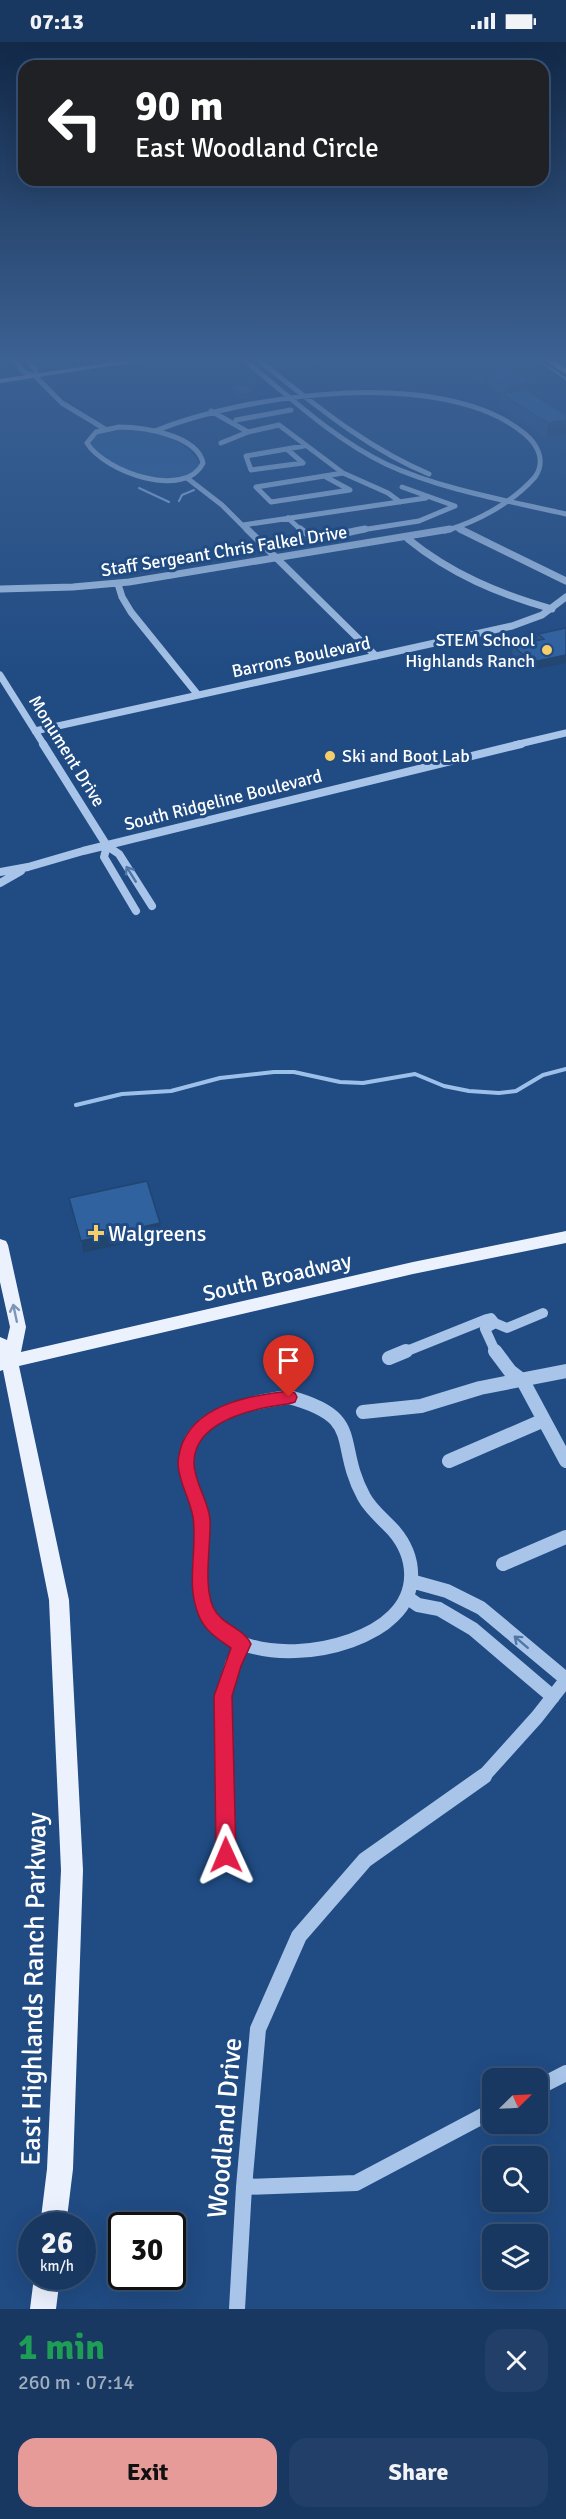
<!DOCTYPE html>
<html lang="en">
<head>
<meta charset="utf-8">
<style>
	:root { --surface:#183862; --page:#213f68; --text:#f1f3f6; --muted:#9facbe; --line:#365277; --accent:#e69b98 }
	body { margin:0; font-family:Signika,sans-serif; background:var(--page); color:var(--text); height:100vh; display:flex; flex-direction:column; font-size:22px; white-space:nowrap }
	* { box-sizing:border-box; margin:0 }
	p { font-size:20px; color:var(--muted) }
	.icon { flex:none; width:33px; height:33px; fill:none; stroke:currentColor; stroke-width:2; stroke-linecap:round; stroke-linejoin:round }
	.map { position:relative; height:2267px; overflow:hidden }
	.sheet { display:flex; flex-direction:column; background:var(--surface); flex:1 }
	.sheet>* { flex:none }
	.top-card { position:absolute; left:18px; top:18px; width:531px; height:126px; border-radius:18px; box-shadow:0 6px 24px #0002,0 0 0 2px var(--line); background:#202124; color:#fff; overflow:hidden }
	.needle { width:39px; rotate:66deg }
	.controls { position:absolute; left:482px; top:2026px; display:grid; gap:12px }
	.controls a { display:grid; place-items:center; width:66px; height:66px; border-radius:12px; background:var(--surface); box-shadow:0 6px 24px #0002,0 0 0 2px var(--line); font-size:30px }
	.speed { position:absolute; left:18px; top:2170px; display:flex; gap:12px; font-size:30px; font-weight:700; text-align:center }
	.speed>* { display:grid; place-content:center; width:78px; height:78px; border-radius:50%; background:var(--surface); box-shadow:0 6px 24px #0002,0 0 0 2px var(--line); line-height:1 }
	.speed small { font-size:15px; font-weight:400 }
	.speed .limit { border:3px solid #111; border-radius:9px; background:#fff; color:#111 }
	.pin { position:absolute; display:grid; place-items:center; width:51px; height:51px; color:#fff; margin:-62px -26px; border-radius:50% 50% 50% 0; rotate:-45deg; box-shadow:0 0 6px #0007 }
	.pin .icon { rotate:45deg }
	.me { position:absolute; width:66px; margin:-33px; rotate:359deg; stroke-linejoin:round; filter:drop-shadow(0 0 4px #0008) }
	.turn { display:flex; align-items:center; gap:21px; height:126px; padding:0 18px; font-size:27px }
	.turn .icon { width:78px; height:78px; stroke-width:2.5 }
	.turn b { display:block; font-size:42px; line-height:51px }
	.round { display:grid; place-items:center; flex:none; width:63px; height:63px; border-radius:18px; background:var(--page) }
	.headline { display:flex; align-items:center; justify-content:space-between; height:102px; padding:0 18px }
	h1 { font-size:36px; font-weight:800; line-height:45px; color:#1e9e55 }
	.primary-button { display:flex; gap:12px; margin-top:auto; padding:12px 18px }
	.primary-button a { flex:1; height:69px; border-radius:18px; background:var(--accent); color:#111; font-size:24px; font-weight:800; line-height:69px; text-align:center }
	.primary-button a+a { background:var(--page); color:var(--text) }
	.status { display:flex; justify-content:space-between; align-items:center; height:42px; padding:0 30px; background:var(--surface); direction:ltr }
	.status svg { height:16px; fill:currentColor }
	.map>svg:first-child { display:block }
	.green { fill:#2a5d9b }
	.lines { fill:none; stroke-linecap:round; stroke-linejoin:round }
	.stream-far1 { stroke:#9cc0ea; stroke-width:2 }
	.stream { stroke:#9cc0ea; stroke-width:4 }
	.minor-far5 { stroke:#a8c5e9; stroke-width:5 }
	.minor-far4 { stroke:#a8c5e9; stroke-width:7 }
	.minor-far3 { stroke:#a8c5e9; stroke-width:8 }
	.minor-far2 { stroke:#a8c5e9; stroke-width:10 }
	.minor-far1 { stroke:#a8c5e9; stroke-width:14 }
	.minor { stroke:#a8c5e9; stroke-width:16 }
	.major { fill:#ebf2fe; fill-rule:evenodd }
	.highway { fill:#fff; fill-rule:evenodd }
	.wall { fill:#29548a }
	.shaded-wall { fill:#224570 }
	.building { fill:#3062a0; stroke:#224570; stroke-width:1.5 }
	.oneway { stroke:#5076a7 }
	.oneway2 { stroke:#7b96ba }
	.route { fill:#e11d48; stroke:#92132f; stroke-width:1.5 }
	.poi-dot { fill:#f6ce69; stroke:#204b83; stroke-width:2 }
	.labels { text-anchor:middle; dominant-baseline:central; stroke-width:6; stroke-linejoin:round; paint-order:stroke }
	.far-street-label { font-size:18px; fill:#fff; stroke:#204b83 }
	.far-poi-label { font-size:18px; fill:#fff; stroke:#204b83; text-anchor:end }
	.poi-label { font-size:22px; fill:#fff; stroke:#204b83; text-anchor:start }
	.street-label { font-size:22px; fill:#fff; stroke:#204b83 }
	.near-street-label { font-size:27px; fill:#fff; stroke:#204b83 }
</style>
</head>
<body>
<div class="status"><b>07:13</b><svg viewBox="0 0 49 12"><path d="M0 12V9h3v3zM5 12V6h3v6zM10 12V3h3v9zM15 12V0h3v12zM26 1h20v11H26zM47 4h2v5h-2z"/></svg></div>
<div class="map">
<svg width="566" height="2267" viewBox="0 0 566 2267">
	<rect width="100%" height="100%" fill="#204b83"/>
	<path class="green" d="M 133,387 C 158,391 187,397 199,421 C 198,424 197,427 195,429 C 181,445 126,432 110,422 C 103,417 97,409 90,402 L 93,393 L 105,388 Z"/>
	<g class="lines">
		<path class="stream-far1" d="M 537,317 L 566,337
			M 139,446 L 169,460
			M 179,459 L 182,453 L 194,448"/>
		<path class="stream" d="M 76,1063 L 122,1052 L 171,1049 L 220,1036 L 274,1030 L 294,1030 L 340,1040 L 363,1041 L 415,1032 L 444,1044 L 469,1049 L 499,1051 L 516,1049 L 543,1033 L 566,1027"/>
		<path class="minor-far5" d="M 12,317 L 24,330 L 35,334 L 62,361 L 105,387
			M 26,317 L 36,328 L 35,334
			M 243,317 C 288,353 333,397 386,422 C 439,447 509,459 566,472
			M 257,317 C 312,360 364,405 429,432
			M 211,369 L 248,390 L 279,383 L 343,431 L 388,451 L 400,460
			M 236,378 L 291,368
			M 119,385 C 143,385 197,393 203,421 C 185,458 105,430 87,401 L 96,390 Z
			M 155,389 C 246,352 444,324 525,392 C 538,403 546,419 535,435 C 512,461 478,479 445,489
			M 221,401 L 248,390
			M 288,408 L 303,421 L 251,428 L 246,414 L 304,404
			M 326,435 L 350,448 L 271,460 L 256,445 L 343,431
			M 187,436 L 222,463 L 248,489
			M 288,476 L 302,489
			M 243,483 L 426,456
			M 457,486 L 463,489
			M 355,489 L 419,479 L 455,464 L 402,445"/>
		<path class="minor-far4" d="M 247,487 L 376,614
			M 300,487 C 315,502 346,490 365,487
			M 460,487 L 566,539
			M 408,497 C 451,532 499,552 552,567
			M 118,542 L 122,555 L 131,570 L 198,653
			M 0,547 L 73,545 L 129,540 L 450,487
			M 0,633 L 44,703
			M 35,689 L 512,584 L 542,573 L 566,555
			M 515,703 L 566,691"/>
		<path class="minor-far3" d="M 43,702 L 107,804 L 119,812 L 152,864
			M 107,804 L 104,815 L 136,869
			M 0,830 L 28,825 L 83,809 L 521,702
			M 0,841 L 21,829"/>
		<path class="minor-far2" d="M 495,1281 L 485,1287 L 496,1311
			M 402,1311 L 487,1277 L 491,1276 L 495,1281 L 507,1286 L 543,1271"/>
		<path class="minor-far1" d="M 495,1309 L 510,1329 L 523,1339 L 566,1419
			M 389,1316 L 406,1309
			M 289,1355 C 366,1376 334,1400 364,1455 C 371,1468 384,1478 394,1489 C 416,1515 418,1550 393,1574 C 353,1614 235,1629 206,1570 C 192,1541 204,1510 201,1480 C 199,1460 189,1443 187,1423 C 182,1372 252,1360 289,1355 Z
			M 363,1370 L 421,1364 L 480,1346 L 566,1329
			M 449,1419 L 544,1378
			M 503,1522 L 566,1495
			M 411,1539 L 447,1549 L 481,1566 L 566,1637
			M 408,1556 L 418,1563 L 439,1567 L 473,1587 L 553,1655
			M 225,1735 L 223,1654 L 232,1622 L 242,1602
			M 483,1735 L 537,1675 L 566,1638"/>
		<path class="minor" d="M 225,1734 L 226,1813
			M 537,2046 L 566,2031
			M 244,2145 L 356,2141 L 492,2069
			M 237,2267 L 244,2145 L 258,1987 L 299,1894 L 365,1818 L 484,1734"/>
		<path class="major" d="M 134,317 L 154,317 L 0,341 L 0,337 Z
			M 566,1189 L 566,1201 L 413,1232 L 19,1324 L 69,1558 L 83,1828 L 73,2127 L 66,2184 L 40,2184 L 47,2127 L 61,1828 L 49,1558 L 3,1328 L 0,1329 L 0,1295 L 7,1298 L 10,1285 L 0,1240 L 0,1197 L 6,1199 L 8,1203 L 26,1285 L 21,1310 L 413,1220 Z
			M 34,2235 L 60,2235 L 56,2267 L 30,2267 Z"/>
		<path class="highway" d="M 542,317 L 552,317 L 566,326 L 566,332 Z"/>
	</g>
	<path class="wall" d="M 295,317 L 324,317 L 327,327 L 310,329 Z
		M 466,318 L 533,341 L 532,352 L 566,373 L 566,392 L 546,396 L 500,366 L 501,354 L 488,346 L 483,346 L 483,343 L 465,331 Z
		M 231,344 L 254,355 L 240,357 L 231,349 Z
		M 566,586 L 531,628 L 512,612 L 513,604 L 537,599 L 538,592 Z
		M 69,1156 L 161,1194 L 83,1211 L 72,1169 Z"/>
	<path class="shaded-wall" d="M 327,320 L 327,327 L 310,329 L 311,322 Z
		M 489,332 L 488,346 L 483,346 L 485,333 Z
		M 533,341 L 531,354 L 507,355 L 508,344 Z
		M 254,350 L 254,355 L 240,357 L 240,352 Z
		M 566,378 L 566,392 L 546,396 L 548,381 Z
		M 566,613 L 566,621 L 531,628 L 532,620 Z
		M 160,1181 L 161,1194 L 83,1211 L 81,1199 Z"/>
	<path class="building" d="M 304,317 L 324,317 L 327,320 L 311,322 Z
		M 471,317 L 495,317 L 533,341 L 508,344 L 489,332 L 485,333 L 484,329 L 466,318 Z
		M 244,342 L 254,350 L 240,352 L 231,344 Z
		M 526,348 L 566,373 L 566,378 L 548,381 L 501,352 Z
		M 566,586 L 566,613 L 532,620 L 513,604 L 544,597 L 538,592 Z
		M 147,1139 L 160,1181 L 81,1199 L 69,1156 Z"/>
	<defs><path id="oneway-shaft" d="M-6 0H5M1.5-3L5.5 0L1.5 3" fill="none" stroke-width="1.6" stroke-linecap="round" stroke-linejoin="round" transform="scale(1.5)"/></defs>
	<g class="oneway">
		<use href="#oneway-shaft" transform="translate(131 832) rotate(-122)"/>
		<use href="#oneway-shaft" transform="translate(521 1600) rotate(-139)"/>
	</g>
	<use class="oneway2" href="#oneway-shaft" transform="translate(15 1271) rotate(-102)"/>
	<linearGradient id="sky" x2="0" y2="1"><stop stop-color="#122948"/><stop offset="0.5" stop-color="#3c6193"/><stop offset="1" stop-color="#3c6193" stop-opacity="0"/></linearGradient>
	<rect width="566" height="635" fill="url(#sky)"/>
	<path class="route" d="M 289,1349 L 295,1351 L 297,1355 L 295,1360 C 286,1363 277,1363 268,1365 C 238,1371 194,1384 194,1421 C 194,1441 209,1459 210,1478 C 211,1503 203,1542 213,1565 C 221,1583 244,1586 251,1602 L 241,1624 L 232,1654 L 236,1813 L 233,1820 L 226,1823 L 219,1820 L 216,1813 L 214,1654 L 231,1606 C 218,1597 205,1589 199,1574 C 185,1542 198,1508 193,1475 C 190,1457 179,1441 178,1422 C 178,1415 181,1402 185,1396 C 203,1361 254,1353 289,1349 Z"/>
	<g class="poi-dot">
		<circle cx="547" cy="608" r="6"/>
		<circle cx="330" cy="714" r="6"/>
		<path d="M93 1182h6v6h6v6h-6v6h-6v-6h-6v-6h6z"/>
	</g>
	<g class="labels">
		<g class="far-street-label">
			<text transform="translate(224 509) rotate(-9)">Staff Sergeant Chris Falkel Drive</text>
			<text transform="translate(301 615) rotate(-12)">Barrons Boulevard</text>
			<text transform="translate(67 709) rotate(58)">Monument Drive</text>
			<text transform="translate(223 758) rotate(-14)">South Ridgeline Boulevard</text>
		</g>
		<g class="far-poi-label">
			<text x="535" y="598">STEM School<tspan x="535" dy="21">Highlands Ranch</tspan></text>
			<text x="342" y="714" text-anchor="start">Ski and Boot Lab</text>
		</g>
		<g class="poi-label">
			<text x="108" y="1191">Walgreens</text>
		</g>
		<g class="street-label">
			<text transform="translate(277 1235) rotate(-13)">South Broadway</text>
		</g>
		<g class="near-street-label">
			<text transform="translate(34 1947) rotate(-89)">East Highlands Ranch Parkway</text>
			<text transform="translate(225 2086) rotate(-85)">Woodland Drive</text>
		</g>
	</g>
</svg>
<div class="controls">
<a><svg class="needle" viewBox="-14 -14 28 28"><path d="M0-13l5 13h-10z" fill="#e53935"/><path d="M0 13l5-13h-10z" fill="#9facbe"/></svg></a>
<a><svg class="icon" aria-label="search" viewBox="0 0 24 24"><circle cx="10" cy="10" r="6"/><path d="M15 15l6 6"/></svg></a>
<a><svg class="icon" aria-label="layers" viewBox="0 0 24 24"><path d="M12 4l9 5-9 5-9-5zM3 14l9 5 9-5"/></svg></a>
</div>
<div class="speed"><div>26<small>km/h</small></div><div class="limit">30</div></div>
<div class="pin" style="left:289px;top:1355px;background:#d93025"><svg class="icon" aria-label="arrive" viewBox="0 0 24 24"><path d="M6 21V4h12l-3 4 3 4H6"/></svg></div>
<svg class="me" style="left:226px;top:1813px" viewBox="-20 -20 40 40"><path d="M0-17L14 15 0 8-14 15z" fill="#e11d48" stroke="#fff" stroke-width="4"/></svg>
<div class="top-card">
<div class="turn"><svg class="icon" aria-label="left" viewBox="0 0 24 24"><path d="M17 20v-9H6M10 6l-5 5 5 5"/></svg><div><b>90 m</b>East Woodland Circle</div></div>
</div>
</div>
<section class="sheet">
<div class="headline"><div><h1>1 min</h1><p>260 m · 07:14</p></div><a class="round"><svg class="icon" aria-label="close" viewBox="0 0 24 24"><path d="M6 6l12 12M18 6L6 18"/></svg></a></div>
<div class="primary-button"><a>Exit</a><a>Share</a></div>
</section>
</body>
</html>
